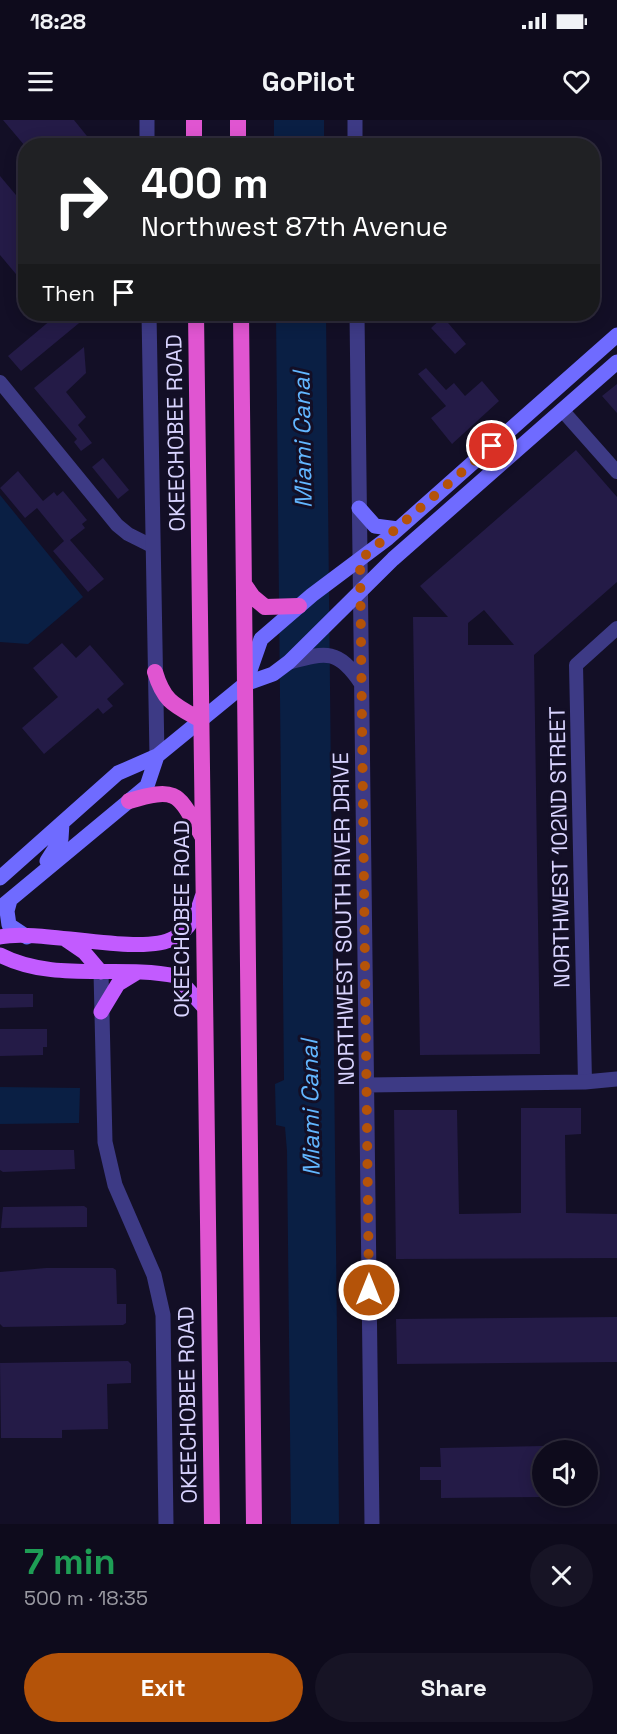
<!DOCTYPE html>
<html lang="en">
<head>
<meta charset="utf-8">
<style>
	:root { --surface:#0e0b1c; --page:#171425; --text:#f1f3f6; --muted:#9b9ba3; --line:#2e2b3b; --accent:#b45309 }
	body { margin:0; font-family:"Space Grotesk",sans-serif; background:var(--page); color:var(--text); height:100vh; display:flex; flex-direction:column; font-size:22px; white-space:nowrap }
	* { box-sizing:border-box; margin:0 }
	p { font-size:20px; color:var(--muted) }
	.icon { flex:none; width:33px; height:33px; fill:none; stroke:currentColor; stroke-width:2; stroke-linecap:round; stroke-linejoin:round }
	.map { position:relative; height:1404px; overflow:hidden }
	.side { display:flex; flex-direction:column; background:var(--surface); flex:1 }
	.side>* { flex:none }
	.guide { position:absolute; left:18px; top:18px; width:582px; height:183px; border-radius:24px; box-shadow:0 3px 15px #0003,0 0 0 2px var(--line); background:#202124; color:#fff; overflow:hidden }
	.tools { position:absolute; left:532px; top:1320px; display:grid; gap:12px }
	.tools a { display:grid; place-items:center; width:66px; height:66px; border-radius:50%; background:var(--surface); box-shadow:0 3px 15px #0003,0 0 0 2px var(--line); font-size:30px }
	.pin { position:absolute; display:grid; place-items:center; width:51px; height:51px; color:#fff; margin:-26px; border:3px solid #fff; border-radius:50%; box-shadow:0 2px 6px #0007 }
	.me { position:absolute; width:66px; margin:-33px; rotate:0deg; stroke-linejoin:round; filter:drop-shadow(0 0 4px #0008) }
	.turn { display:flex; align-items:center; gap:21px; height:126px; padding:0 24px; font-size:27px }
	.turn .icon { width:78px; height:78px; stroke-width:2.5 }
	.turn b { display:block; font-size:42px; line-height:51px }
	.then { display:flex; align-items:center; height:57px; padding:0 24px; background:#0003; gap:12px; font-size:22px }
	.round { display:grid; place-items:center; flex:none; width:63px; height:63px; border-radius:32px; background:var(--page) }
	.headline { display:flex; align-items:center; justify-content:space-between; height:102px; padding:0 24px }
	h1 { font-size:36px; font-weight:800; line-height:45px; color:#1e9e55 }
	.primary-button { display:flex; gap:12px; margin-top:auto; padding:12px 24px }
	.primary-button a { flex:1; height:69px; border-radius:36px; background:var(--accent); color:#fff; font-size:24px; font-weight:800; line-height:69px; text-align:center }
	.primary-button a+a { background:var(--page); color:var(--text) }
	.status { display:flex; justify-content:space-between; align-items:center; height:42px; padding:0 30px; background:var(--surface); direction:ltr }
	.status svg { height:16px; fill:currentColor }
	header { display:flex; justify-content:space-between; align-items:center; height:78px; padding:0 24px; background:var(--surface); font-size:27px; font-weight:800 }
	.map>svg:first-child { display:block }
	.water { fill:#0a1f44 }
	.building { fill:#241b47; fill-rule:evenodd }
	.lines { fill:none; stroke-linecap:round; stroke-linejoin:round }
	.minor { stroke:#3d3a85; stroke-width:14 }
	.tertiary { stroke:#3d3a85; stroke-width:15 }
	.secondary { stroke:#6f6bff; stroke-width:15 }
	.primary { stroke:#c25bff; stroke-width:15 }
	.trunk { stroke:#e055d1; stroke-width:16 }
	.route { stroke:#b45309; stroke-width:10; stroke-dasharray:0 18 }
	.labels { text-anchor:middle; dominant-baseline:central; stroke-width:6; stroke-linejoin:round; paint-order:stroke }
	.street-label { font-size:22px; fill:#d9d4ff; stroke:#130f26 }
	.water-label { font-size:24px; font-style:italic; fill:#62b6ff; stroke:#130f26 }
</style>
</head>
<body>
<div class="status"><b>18:28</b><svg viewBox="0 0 49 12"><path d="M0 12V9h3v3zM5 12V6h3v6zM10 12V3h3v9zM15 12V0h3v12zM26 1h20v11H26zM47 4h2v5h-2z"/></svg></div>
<header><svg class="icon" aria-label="menu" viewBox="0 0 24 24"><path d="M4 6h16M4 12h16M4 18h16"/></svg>GoPilot<svg class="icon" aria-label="heart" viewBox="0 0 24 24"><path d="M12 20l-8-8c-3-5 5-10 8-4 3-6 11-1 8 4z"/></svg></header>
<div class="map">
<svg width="617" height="1404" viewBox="0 0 617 1404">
	<rect width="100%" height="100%" fill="#130f26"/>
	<path class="water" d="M 274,0 L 324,0 L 324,25 L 274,25 Z
		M 276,194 L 326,194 L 339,1404 L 291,1404 L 287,1031 L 285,1007 L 276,1005 L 275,964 L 284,960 Z
		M 0,375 L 83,477 L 28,524 L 0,522 Z
		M 0,967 L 80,968 L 79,1003 L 0,1004 Z"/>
	<path class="building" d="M 3,0 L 74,0 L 95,26 L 25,26 Z
		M 0,56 L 26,87 L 26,166 L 0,135 Z
		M 58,194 L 90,194 L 21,251 L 8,236 Z
		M 443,197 L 466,224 L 455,234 L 431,208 Z
		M 84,227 L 86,253 L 66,272 L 86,297 L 78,305 L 92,323 L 81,331 L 74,322 L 77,319 L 34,268 Z
		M 426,248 L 446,270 L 454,263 L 465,276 L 482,261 L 499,281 L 452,324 L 431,298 L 446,286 L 418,254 Z
		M 617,264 L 617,293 L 602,276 Z
		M 576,330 L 617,377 L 617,462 L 534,535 L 540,934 L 420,935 L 413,497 L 448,497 L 420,466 ZM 484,490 L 514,525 L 468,525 L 468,503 Z
		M 103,338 L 129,370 L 118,379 L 92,347 Z
		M 18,351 L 43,381 L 54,372 L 57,376 L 63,371 L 87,400 L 82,404 L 85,408 L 70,420 L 104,459 L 88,472 L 53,431 L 64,421 L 37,388 L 25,398 L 0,368 Z
		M 62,523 L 76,538 L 90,525 L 124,564 L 107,579 L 113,586 L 103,594 L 98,588 L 44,634 L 22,608 L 58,577 L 33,548 Z
		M 0,874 L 33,874 L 33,887 L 0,888 Z
		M 0,909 L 47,909 L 47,927 L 43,927 L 43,935 L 0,936 Z
		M 521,988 L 581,988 L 581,1014 L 565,1015 L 566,1093 L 617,1094 L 617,1138 L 396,1139 L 394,990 L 457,990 L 459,1094 L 521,1093 Z
		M 0,1030 L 74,1030 L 75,1049 L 3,1052 L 0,1050 Z
		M 84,1086 L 87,1088 L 87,1107 L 1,1108 L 3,1087 Z
		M 46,1148 L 113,1148 L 116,1150 L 117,1184 L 126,1184 L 126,1203 L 123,1205 L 3,1207 L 0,1204 L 0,1152 Z
		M 617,1197 L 617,1242 L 397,1244 L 396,1199 Z
		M 128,1241 L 131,1244 L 131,1263 L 107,1264 L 108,1309 L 62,1310 L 62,1318 L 1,1318 L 0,1243 Z
		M 543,1326 L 542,1377 L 441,1378 L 441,1360 L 420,1360 L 420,1347 L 441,1347 L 440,1328 Z"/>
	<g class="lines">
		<path class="minor" d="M 0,262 L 117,405 L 128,414 L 152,426
			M 562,290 L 617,352
			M 585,962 L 576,545 L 617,508"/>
		<path class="tertiary" d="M 147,0 L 147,26
			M 355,0 L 355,26
			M 149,194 L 157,636
			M 357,194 L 372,1404
			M 289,542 C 327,532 338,529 361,563
			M 101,852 L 105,1022 L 115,1065 L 154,1155 L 163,1195 L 166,1404
			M 368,965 L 585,962 L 617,959"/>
		<path class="secondary" d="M 359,388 L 375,406 L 398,409
			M 246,562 L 261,519 L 312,475 L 388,418 L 617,215
			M 47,741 L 61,719 L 62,703
			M 0,758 L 118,653 L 157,636 L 245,564 L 273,554 L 289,542 L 393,439 L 617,242
			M 10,780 L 7,791 L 9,805 L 27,817
			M 0,788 L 147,666 L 157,636"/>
		<path class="primary" d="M 0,817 C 41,808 141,837 174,818 C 190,809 197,794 202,777
			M 65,819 L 84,832 L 101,852
			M 0,835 C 54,863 119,844 176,856 L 203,886
			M 101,892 L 118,864 L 136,853"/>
		<path class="trunk" d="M 194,0 L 194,26
			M 238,0 L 238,26
			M 196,194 L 212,1404
			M 241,194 L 254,1404
			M 244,464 L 253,477 L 265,487 L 299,486
			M 155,552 C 164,582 174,585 201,600
			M 129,681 C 179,666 178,674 202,716"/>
	</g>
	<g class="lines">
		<path class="route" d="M 369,1170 L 360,440 L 492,326"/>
	</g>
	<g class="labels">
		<g class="street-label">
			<text transform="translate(175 313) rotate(-91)">OKEECHOBEE ROAD</text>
			<text transform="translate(559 727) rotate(-91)">NORTHWEST 102ND STREET</text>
			<text transform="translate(181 799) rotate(-90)">OKEECHOBEE ROAD</text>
			<text transform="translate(343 799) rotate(-91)">NORTHWEST SOUTH RIVER DRIVE</text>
			<text transform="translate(187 1285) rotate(-91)">OKEECHOBEE ROAD</text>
		</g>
		<g class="water-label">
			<text transform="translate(302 320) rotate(-91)">Miami Canal</text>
			<text transform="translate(310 988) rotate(-91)">Miami Canal</text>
		</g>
	</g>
</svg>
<div class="tools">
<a><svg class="icon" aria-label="sound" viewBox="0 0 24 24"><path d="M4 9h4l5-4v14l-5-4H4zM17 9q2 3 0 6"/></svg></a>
</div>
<div class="pin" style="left:492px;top:326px;background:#d93025"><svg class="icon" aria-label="arrive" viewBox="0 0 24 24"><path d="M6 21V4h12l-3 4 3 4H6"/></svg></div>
<svg class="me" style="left:369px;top:1170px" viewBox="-20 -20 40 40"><circle r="17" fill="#b45309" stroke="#fff" stroke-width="3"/><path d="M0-11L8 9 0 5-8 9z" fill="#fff"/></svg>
<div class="guide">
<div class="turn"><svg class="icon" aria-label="right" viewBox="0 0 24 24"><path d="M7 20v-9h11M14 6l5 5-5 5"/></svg><div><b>400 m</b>Northwest 87th Avenue</div></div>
<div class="then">Then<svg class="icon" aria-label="arrive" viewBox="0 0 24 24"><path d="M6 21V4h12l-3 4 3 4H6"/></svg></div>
</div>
</div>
<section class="side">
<div class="headline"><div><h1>7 min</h1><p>500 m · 18:35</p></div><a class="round"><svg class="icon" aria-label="close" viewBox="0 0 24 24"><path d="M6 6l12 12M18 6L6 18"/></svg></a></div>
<div class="primary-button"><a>Exit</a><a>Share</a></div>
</section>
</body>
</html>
